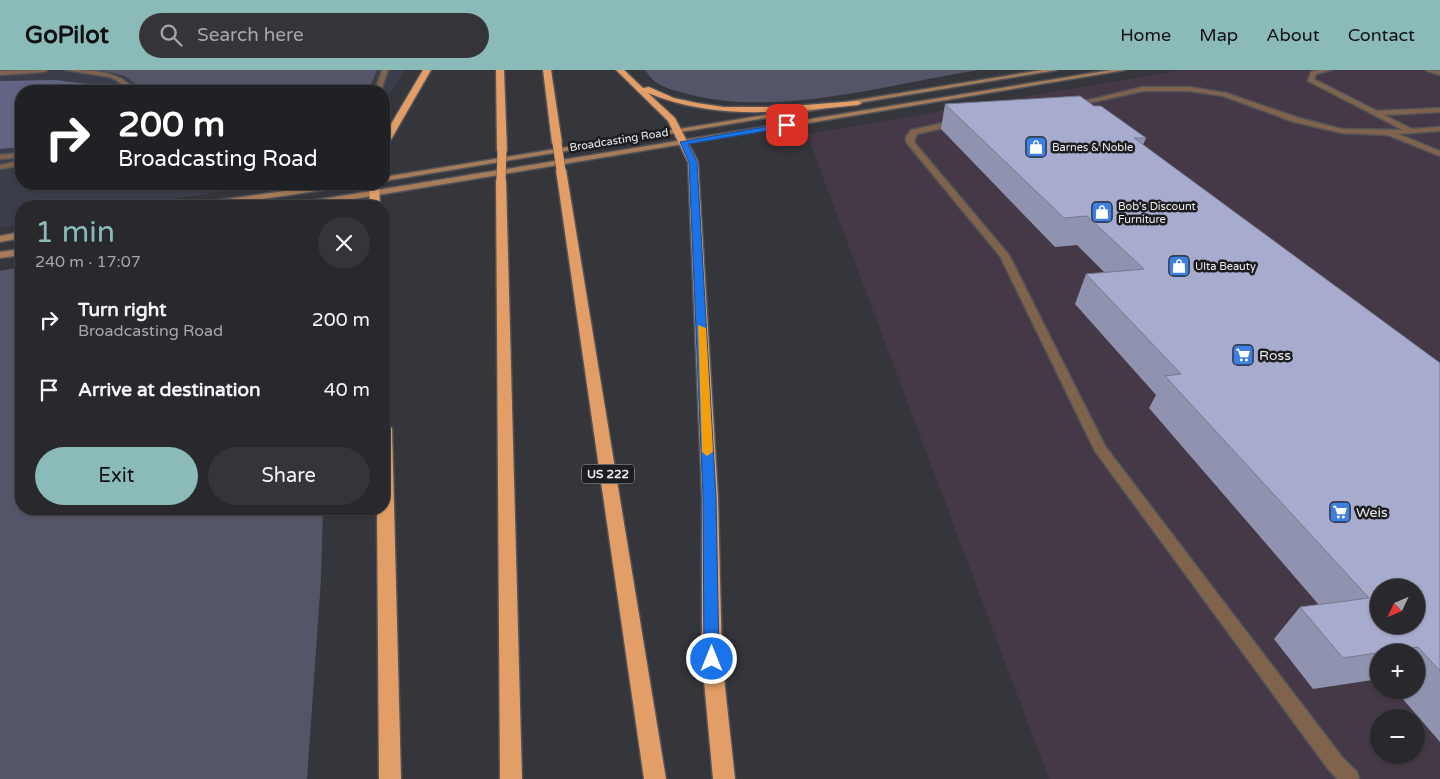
<!DOCTYPE html>
<html lang="en">
<head>
<meta charset="utf-8">
<style>
	:root { --surface:#28282d; --page:#343439; --text:#f1f3f6; --muted:#a5a6aa; --line:#444449; --accent:#8bbbb9 }
	body { margin:0; font-family:"Varela Round",sans-serif; background:var(--page); color:var(--text); height:100vh; display:flex; flex-direction:column; font-size:19px; white-space:nowrap }
	* { box-sizing:border-box; margin:0 }
	p { font-size:16px; color:var(--muted) }
	.icon { flex:none; width:28px; height:28px; fill:none; stroke:currentColor; stroke-width:2; stroke-linecap:round; stroke-linejoin:round }
	.map { position:relative; flex:1; overflow:hidden }
	.sheet { position:absolute; left:15px; top:130px; width:375px; height:315px; display:flex; flex-direction:column; background:var(--surface); border-radius:20px; box-shadow:0 1px 4px #0004,0 0 0 1px var(--line) }
	.sheet>* { flex:none }
	.top-card { position:absolute; left:15px; top:15px; width:375px; height:105px; border-radius:20px; box-shadow:0 1px 4px #0004,0 0 0 1px var(--line); background:#202124; color:#fff; overflow:hidden }
	.needle { width:32px; rotate:226deg }
	.fabs { position:absolute; left:1370px; top:509px; display:grid; gap:10px }
	.fabs a { display:grid; place-items:center; width:55px; height:55px; border-radius:50%; background:var(--surface); box-shadow:0 1px 4px #0004,0 0 0 1px var(--line); font-size:25px }
	.pin { position:absolute; display:grid; place-items:center; width:42px; height:42px; color:#fff; margin:-21px; border-radius:10px; box-shadow:0 2px 8px #0006 }
	.me { position:absolute; width:55px; margin:-28px; rotate:0deg; stroke-linejoin:round; filter:drop-shadow(0 0 4px #0008) }
	.turn { display:flex; align-items:center; gap:18px; height:105px; padding:0 20px; font-size:22px }
	.turn .icon { width:65px; height:65px; stroke-width:2.5 }
	.turn b { display:block; font-size:35px; line-height:42px }
	.round { display:grid; place-items:center; flex:none; width:52px; height:52px; border-radius:26px; background:var(--page) }
	.headline { display:flex; align-items:center; justify-content:space-between; height:85px; padding:0 20px }
	h1 { font-size:30px; font-weight:600; line-height:38px; color:var(--accent) }
	.action { display:flex; gap:10px; margin-top:auto; padding:10px 20px }
	.action a { flex:1; height:58px; border-radius:30px; background:var(--accent); color:#111; font-size:20px; font-weight:600; line-height:58px; text-align:center }
	.action a+a { background:var(--page); color:var(--text) }
	ul { padding:0; list-style:none }
	li { display:flex; align-items:center; gap:15px; height:70px; padding:0 20px }
	li div { flex:1 }
	li b { display:block; font-size:19px }
	li em { font-style:normal }
	header { display:flex; align-items:center; gap:30px; box-sizing:border-box; height:70px; padding:0 25px; background:var(--accent); color:#111 }
	header strong { font-size:24px }
	nav { display:flex; gap:28px; margin-inline-start:auto; font-size:18px }
	.search { width:350px; height:45px; background:var(--page); display:flex; align-items:center; gap:12px; box-sizing:border-box; padding:0 18px; border-radius:28px; color:var(--muted); font-size:19px }
	.map>svg:first-child { display:block }
	.commercial { fill:#463947; fill-rule:evenodd }
	.built { fill:#3c3d4a }
	.green { fill:#545568 }
	.forest { fill:#626483 }
	.lines { fill:none; stroke-linecap:round; stroke-linejoin:round }
	.lane-casing { stroke:#525359; stroke-width:3 }
	.secondary-casing { stroke:#525359; stroke-width:3 }
	.highway-casing { stroke:#525359; stroke-width:3 }
	.lane { fill:#7f634d; fill-rule:evenodd }
	.secondary { fill:#a77c58; fill-rule:evenodd }
	.highway { fill:#e29e66; fill-rule:evenodd }
	.highway-bridge-casing { stroke:#525359; stroke-width:10; stroke-linecap:butt }
	.highway-bridge { stroke:#e29e66; stroke-width:9 }
	.wall { fill:#9093b0 }
	.building { fill:#a7abcd; stroke:#757890; fill-rule:evenodd }
	.route { fill:#1a73e8; stroke:#114b97 }
	.slow { fill:#f59e0b }
	.labels { text-anchor:middle; dominant-baseline:central; stroke-width:5; stroke-linejoin:round; paint-order:stroke }
	.far-street-label { font-size:11px; fill:#edeef2; stroke:#1d1d20 }
	.far-poi-label { font-size:11px; fill:#edeef2; stroke:#1d1d20; text-anchor:start }
	.shield { fill:#1d1d20; stroke:#afafb3; stroke-width:1 }
	.shield-label { font-size:12px; font-weight:bold; fill:#edeef2 }
	.poi-label { font-size:14px; fill:#edeef2; stroke:#1d1d20; text-anchor:start }
</style>
</head>
<body>
<header>
<strong>GoPilot</strong>
<div class="search"><svg class="icon" aria-label="search" viewBox="0 0 24 24"><circle cx="10" cy="10" r="6"/><path d="M15 15l6 6"/></svg>Search here</div>
<nav><a>Home</a><a>Map</a><a>About</a><a>Contact</a></nav>
</header>
<div class="map">
<svg width="1440" height="709" viewBox="0 0 1440 709">
	<rect width="100%" height="100%" fill="#35353c"/>
	<path class="commercial" d="M 1181,0 L 1440,0 L 1440,709 L 1049,709 L 807,64 ZM 1379,518 L 1416,518 L 1416,555 L 1379,555 ZM 1379,582 L 1416,582 L 1416,620 L 1379,620 ZM 1379,648 L 1416,648 L 1416,685 L 1379,685 Z"/>
	<path class="built" d="M 0,0 L 405,0 L 384,33 L 384,21 L 21,21 L 21,114 L 270,114 L 127,136 L 21,136 L 21,154 L 0,158 Z"/>
	<path class="green" d="M 100,0 L 377,0 L 368,21 L 140,21 L 141,18 L 125,6 Z
		M 645,0 L 980,0 C 887,14 779,48 687,24 C 677,21 664,18 655,12 C 652,9 648,4 645,0 Z
		M 21,197 L 21,439 L 323,439 L 321,509 L 307,709 L 0,709 L 0,201 Z"/>
	<path class="forest" d="M 56,10 L 96,15 L 104,21 L 21,21 L 21,77 L 0,79 L 0,11 Z"/>
	<g class="lines">
		<g class="lane-casing">
			<path id="lane" d="M 47,0 L 44,2 L 0,5 L 0,1 Z
				M 66,0 C 92,0 118,0 136,21 L 130,21 L 118,11 L 110,7 Z
				M 382,0 L 388,0 L 381,21 L 375,21 Z
				M 1319,0 L 1331,0 L 1316,4 L 1314,9 L 1377,41 L 1440,38 L 1440,42 L 1384,45 L 1412,59 L 1440,57 L 1440,61 L 1398,64 L 1440,81 L 1440,86 L 1388,65 L 1342,63 L 1294,52 L 1223,26 L 1189,21 L 1143,21 L 1071,37 L 1068,35 L 1143,17 L 1189,17 L 1226,23 L 1299,48 L 1342,59 L 1403,60 L 1308,11 L 1311,2 Z
				M 1426,0 L 1440,1 L 1440,5 L 1427,1 Z
				M 957,50 L 961,52 L 960,54 L 917,64 L 914,72 L 1009,185 L 1105,376 L 1342,687 L 1357,702 L 1359,709 L 1337,709 L 1328,699 L 1095,381 L 1000,186 L 906,72 L 906,67 L 911,60 Z
				M 21,83 L 21,87 L 0,89 L 0,85 Z
				M 21,91 L 21,95 L 0,99 L 0,95 Z"/>
		</g>
		<g class="secondary-casing">
			<path id="secondary" d="M 1042,0 L 1057,0 L 384,111 L 384,107 Z
				M 1111,0 L 1125,0 L 312,136 L 294,136 L 298,133 Z
				M 334,114 L 353,114 L 349,116 L 215,136 L 195,136 L 199,133 Z
				M 21,162 L 21,168 L 0,172 L 0,166 Z
				M 21,179 L 21,185 L 0,188 L 0,182 Z"/>
		</g>
		<g class="highway-casing">
			<path id="highway" d="M 423,0 L 431,0 L 389,73 L 384,76 L 384,66 Z
				M 496,0 L 504,0 L 507,81 L 502,84 L 497,81 Z
				M 543,0 L 551,0 L 562,73 L 557,76 L 552,73 Z
				M 616,0 L 624,0 L 643,18 L 649,17 L 674,28 L 697,33 L 724,37 L 778,37 L 858,31 L 862,33 L 858,35 C 787,42 716,51 648,23 L 675,48 L 698,92 L 718,427 L 722,589 L 735,709 L 713,709 L 702,589 L 702,427 L 688,92 L 668,51 Z
				M 561,97 L 566,100 L 666,709 L 644,709 L 556,100 Z
				M 501,107 L 506,110 L 522,709 L 500,709 L 496,110 Z
				M 369,114 L 379,114 L 380,136 L 370,136 Z
				M 384,353 L 392,358 L 401,709 L 379,709 L 377,439 L 384,439 Z"/>
		</g>
		<use href="#lane" class="lane"/>
		<use href="#secondary" class="secondary"/>
		<use href="#highway" class="highway"/>
		<g class="highway-bridge-casing">
			<path id="highway-bridge" d="M 557,73 L 561,100
				M 501,110 L 502,81"/>
		</g>
		<use href="#highway-bridge" class="highway-bridge"/>
	</g>
	<path class="wall" d="M 945,34 L 1094,36 L 1146,68 L 1143,75 L 1440,293 L 1440,672 L 1395,620 L 1416,620 L 1416,582 L 1379,582 L 1379,609 L 1313,619 L 1274,569 L 1300,537 L 1319,535 L 1149,338 L 1156,325 L 1075,234 L 1086,204 L 1105,203 L 1077,175 L 1055,177 L 941,59 Z"/>
	<path class="building" d="M 1080,26 L 1094,36 L 1101,36 L 1146,68 L 1134,68 L 1440,293 L 1440,601 L 1418,577 L 1343,588 L 1300,537 L 1369,528 L 1165,306 L 1181,304 L 1086,204 L 1144,199 L 1087,146 L 1064,148 L 945,34 ZM 1379,518 L 1416,518 L 1416,555 L 1379,555 Z"/>
	<path class="route" d="M 787,53 L 789,57 L 688,74 L 697,92 L 716,427 L 719,589 L 717,594 L 712,596 L 706,594 L 704,589 L 703,427 L 689,92 L 680,72 Z"/>
	<path class="slow" d="M 698,255 L 706,258 L 713,382 L 707,386 L 702,382 Z"/>
	<defs>
		<g id="shop-square" transform="scale(1.125)"><rect x="-9" y="-9" width="18" height="18" rx="4" fill="#3f7fe0" stroke="#1d1d20"/><path d="M-5-2.5h2.3a2.7 3.5 0 0 1 5.4 0H5L5.5 6h-11ZM-1.5-2.5h3a1.5 2.3 0 0 0-3 0Z" fill="#fff"/></g>
		<g id="supermarket-square" transform="scale(1.125)"><rect x="-9" y="-9" width="18" height="18" rx="4" fill="#3f7fe0" stroke="#1d1d20"/><path d="M-6-5.5h2.5l.6 2H6L4.5 2H-2.5L-4.4-4H-6ZM-1.5 3.2a1.3 1.3 0 1 0 .1 0ZM3 3.2a1.3 1.3 0 1 0 .1 0Z" fill="#fff"/></g>
	</defs>
	<g fill-rule="evenodd">
		<use href="#shop-square" x="1036" y="77"/>
		<use href="#shop-square" x="1102" y="142"/>
		<use href="#shop-square" x="1179" y="196"/>
		<use href="#supermarket-square" x="1243" y="285"/>
		<use href="#supermarket-square" x="1340" y="442"/>
	</g>
	<g class="labels">
		<g class="far-street-label">
			<text transform="translate(619 70) rotate(-9)">Broadcasting Road</text>
		</g>
		<g class="far-poi-label">
			<text x="1052" y="77">Barnes &amp; Noble</text>
			<text x="1118" y="136">Bob's Discount<tspan x="1118" dy="13">Furniture</tspan></text>
			<text x="1195" y="196">Ulta Beauty</text>
		</g>
		<rect class="shield" x="582" y="394.5" width="52" height="19" rx="4"/>
		<g class="shield-label">
			<text x="608" y="404">US 222</text>
		</g>
		<g class="poi-label">
			<text x="1259" y="285">Ross</text>
			<text x="1356" y="442">Weis</text>
		</g>
	</g>
</svg>
<div class="fabs">
<a><svg class="needle" viewBox="-14 -14 28 28"><path d="M0-13l5 13h-10z" fill="#e53935"/><path d="M0 13l5-13h-10z" fill="#a5a6aa"/></svg></a>
<a>+</a>
<a>−</a>
</div>
<div class="pin" style="left:787px;top:55px;background:#d93025"><svg class="icon" aria-label="arrive" viewBox="0 0 24 24"><path d="M6 21V4h12l-3 4 3 4H6"/></svg></div>
<svg class="me" style="left:712px;top:589px" viewBox="-20 -20 40 40"><circle r="17" fill="#1a73e8" stroke="#fff" stroke-width="3"/><path d="M0-11L8 9 0 5-8 9z" fill="#fff"/></svg>
<div class="top-card">
<div class="turn"><svg class="icon" aria-label="right" viewBox="0 0 24 24"><path d="M7 20v-9h11M14 6l5 5-5 5"/></svg><div><b>200 m</b>Broadcasting Road</div></div>
</div>
<section class="sheet">
<div class="headline"><div><h1>1 min</h1><p>240 m · 17:07</p></div><a class="round"><svg class="icon" aria-label="close" viewBox="0 0 24 24"><path d="M6 6l12 12M18 6L6 18"/></svg></a></div>
<ul>
<li><svg class="icon" aria-label="right" viewBox="0 0 24 24"><path d="M7 20v-9h11M14 6l5 5-5 5"/></svg><div><b>Turn right</b><p>Broadcasting Road</p></div><em>200 m</em></li>
<li><svg class="icon" aria-label="arrive" viewBox="0 0 24 24"><path d="M6 21V4h12l-3 4 3 4H6"/></svg><div><b>Arrive at destination</b></div><em>40 m</em></li>
</ul>
<div class="action"><a>Exit</a><a>Share</a></div>
</section>
</div>
</body>
</html>
